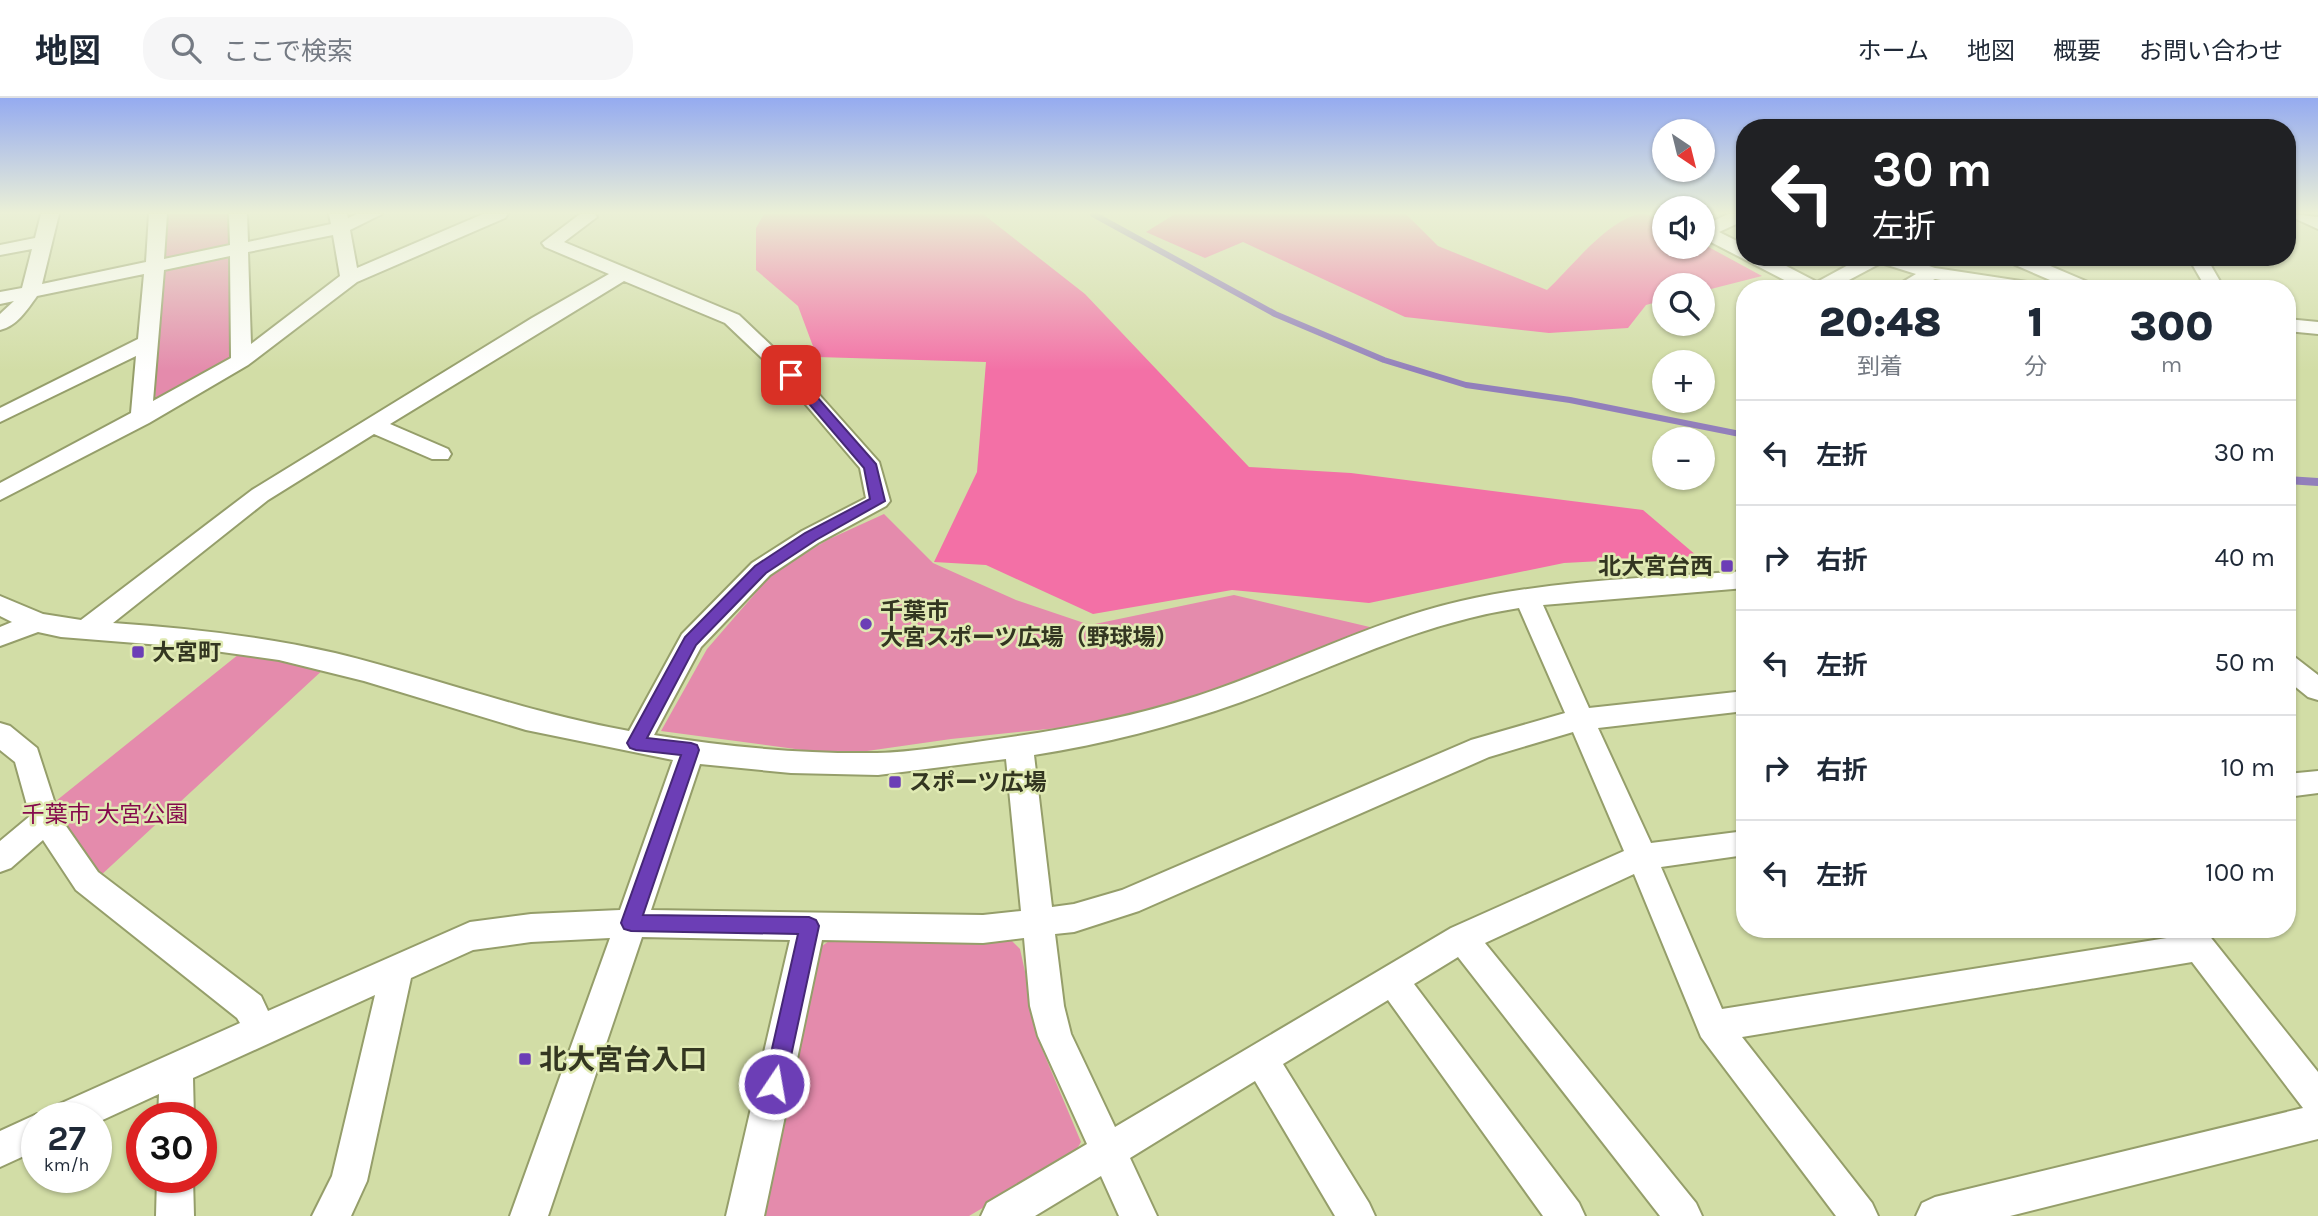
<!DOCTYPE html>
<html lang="ja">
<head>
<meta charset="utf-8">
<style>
	:root { --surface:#fff; --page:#f6f6f7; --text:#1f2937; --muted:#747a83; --line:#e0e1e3 }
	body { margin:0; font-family:Karla,"Noto Sans JP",sans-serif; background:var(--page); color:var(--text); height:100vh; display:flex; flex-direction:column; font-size:26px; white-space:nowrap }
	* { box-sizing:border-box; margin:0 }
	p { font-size:23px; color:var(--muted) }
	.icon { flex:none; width:38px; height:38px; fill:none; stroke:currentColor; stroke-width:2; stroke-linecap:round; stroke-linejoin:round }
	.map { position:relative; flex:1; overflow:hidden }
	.drawer { position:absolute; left:1736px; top:182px; width:560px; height:658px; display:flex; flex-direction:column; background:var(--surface); border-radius:28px; box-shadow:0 2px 5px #0004 }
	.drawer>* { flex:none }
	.banner { position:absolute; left:1736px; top:21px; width:560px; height:147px; border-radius:28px; box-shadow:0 2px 5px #0004; background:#202124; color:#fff; overflow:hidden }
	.needle { width:46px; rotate:145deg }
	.controls { position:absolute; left:1652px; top:21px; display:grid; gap:14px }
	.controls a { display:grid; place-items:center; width:63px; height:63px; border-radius:50%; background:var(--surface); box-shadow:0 2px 5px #0004; font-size:35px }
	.speed { position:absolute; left:21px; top:1004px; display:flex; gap:14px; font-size:35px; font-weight:700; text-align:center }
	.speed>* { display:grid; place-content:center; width:91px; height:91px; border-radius:50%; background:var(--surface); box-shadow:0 2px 5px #0004; line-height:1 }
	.speed small { font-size:18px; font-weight:400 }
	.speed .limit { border:10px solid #d22; background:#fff; color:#111 }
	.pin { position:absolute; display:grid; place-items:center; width:60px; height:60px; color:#fff; margin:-30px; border-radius:14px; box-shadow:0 4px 10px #0006 }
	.me { position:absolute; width:77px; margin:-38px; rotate:12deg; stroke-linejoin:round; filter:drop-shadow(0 0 5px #0008) }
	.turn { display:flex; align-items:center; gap:24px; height:147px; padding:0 21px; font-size:32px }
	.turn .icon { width:91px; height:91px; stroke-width:2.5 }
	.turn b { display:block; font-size:49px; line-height:60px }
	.eta { display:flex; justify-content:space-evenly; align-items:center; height:119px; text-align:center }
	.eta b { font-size:42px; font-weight:800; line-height:49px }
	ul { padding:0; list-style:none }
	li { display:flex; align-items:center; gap:21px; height:105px; padding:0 21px; border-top:2px solid var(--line) }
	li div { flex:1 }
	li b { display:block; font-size:26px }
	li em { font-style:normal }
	header { display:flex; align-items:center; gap:42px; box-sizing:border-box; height:98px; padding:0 35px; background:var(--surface); border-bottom:2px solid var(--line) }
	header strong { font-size:33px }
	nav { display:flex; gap:38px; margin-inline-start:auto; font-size:24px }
	.search { width:490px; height:63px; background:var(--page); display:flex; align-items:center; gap:18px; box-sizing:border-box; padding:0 24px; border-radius:28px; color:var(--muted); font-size:26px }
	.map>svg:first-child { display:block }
	.green { fill:#e48bac }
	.forest { fill:#f370a6 }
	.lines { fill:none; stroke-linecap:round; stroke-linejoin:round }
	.stream-far1 { stroke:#927fbb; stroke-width:6 }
	.stream { stroke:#927fbb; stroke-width:8 }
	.minor-casing { stroke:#959e6a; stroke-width:4 }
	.minor { fill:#fff; fill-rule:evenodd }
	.route { fill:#6c3eb6; stroke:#462876; stroke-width:2 }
	.poi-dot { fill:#6c3eb6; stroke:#e0eab3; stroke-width:2.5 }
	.labels { text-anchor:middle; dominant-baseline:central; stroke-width:5; stroke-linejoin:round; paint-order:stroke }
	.poi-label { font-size:23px; font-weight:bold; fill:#333621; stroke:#e0eab3; text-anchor:start }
	.park-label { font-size:23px; fill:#850a4c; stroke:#e0eab3 }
	.near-poi-label { font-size:28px; font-weight:bold; fill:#333621; stroke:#e0eab3; text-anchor:start }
</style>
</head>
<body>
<header>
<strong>地図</strong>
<div class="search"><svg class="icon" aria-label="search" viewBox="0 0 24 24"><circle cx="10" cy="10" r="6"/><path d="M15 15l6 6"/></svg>ここで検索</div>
<nav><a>ホーム</a><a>地図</a><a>概要</a><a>お問い合わせ</a></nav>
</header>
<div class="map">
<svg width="2318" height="1118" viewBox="0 0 2318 1118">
	<rect width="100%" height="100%" fill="#d2dda6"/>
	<path class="green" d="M 166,116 L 229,116 L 229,146 L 221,151 L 169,161 L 164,160 Z
		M 221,160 L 231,161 L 233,260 L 165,304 L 155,301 L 162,174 Z
		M 884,416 L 933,465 L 1016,502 L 1090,527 L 1234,497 L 1374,530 L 1232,588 L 1097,626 L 951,641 L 853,655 L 810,653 L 661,633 L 707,551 L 772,476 L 827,442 Z
		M 244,552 L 326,569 L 99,779 L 51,707 Z
		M 1011,842 L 1020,851 L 1042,951 L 1081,1044 L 1074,1056 L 969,1118 L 756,1118 L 818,851 L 829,843 Z"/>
	<path class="forest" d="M 764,116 L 983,116 L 1085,196 L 1249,369 L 1351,375 L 1643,412 L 1697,458 L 1564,465 L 1369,505 L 1232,492 L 1093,516 L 986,467 L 934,464 L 977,374 L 986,264 L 817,259 L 798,208 L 756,172 L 756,130 Z
		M 1175,116 L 1406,116 L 1438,148 L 1547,192 C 1572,169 1605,124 1639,116 C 1648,114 1657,122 1664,126 L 1664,149 L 1703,149 L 1703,146 L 1762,178 L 1703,193 L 1703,187 L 1664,187 L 1664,202 L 1646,207 L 1628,230 L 1549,235 L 1405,219 L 1243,144 L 1205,160 L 1146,134 Z"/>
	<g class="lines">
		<path class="stream-far1" d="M 1093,116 L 1275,216 L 1384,262 L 1466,287 L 1570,302 L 1745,337"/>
		<path class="stream" d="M 2287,382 L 2318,384"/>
		<g class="minor-casing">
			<path id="minor" d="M 41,116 L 59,116 L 42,186 L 146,164 L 149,116 L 167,116 L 164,161 L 230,147 L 229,116 L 247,116 L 248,144 L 331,126 L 329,116 L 347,116 L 348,120 L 357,116 L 382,116 L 350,132 L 357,170 L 483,116 L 508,116 L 505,120 L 357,184 L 248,267 L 149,325 L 0,402 L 0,385 L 131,315 L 136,258 L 0,324 L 0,310 L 138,241 L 144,176 L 37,198 C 27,212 17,228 0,232 L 0,216 L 14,203 L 0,206 L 0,194 L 22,190 L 32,151 L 0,157 L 0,147 L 35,140 ZM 333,137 L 340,178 L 251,246 L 248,154 ZM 230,158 L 231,260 L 153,303 L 164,172 Z
				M 580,116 L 595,116 L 597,119 L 564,144 L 739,217 L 798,273 L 879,364 L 890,403 L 886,408 L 818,445 L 770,477 L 701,549 L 654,637 C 727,649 802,656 877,655 C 913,654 948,648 983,643 C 1055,633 1127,621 1197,598 C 1286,569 1369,524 1461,503 C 1553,482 1650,480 1745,473 L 1745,490 L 1543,507 L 1589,610 L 1745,593 L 1745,613 L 1598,630 L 1651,745 L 1745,733 L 1745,757 L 1661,769 L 1722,911 L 2173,839 L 2169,831 L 2204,831 L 2318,974 L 2318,1041 L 2010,1118 L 1916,1118 L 1922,1105 L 1935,1099 L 2303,1010 L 2192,864 L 1742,939 L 1872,1105 L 1878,1118 L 1836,1118 L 1701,939 L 1634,776 L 1485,845 L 1696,1105 L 1702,1118 L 1660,1118 L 1458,859 L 1414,886 L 1579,1105 L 1585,1118 L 1543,1118 L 1388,902 L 1283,966 L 1369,1105 L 1375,1118 L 1335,1118 L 1255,983 L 1130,1060 L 1157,1118 L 1119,1118 L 1101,1078 L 1035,1118 L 981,1118 L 987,1105 L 1087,1046 L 1038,938 L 1030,908 L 1024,840 L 983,845 L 822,842 L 764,1118 L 726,1118 L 790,842 L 642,839 L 548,1118 L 510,1118 L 610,840 L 531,844 L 473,852 L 411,880 L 367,1083 L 351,1118 L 312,1118 L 332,1078 L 375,897 L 193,980 L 194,1020 L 158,1020 L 159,996 L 96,1025 L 96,1020 L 49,1020 L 55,1008 L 240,925 L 237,920 L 76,792 L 43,742 L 11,770 L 0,774 L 0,743 L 30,718 L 15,664 L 0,652 L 0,625 L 10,628 L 37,650 L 59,718 L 98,774 L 261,898 L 268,913 L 470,824 L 531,816 L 620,812 L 673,662 L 526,632 L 364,583 L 279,562 L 186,549 L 61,539 L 38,534 L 0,548 L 0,529 L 12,524 L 0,518 L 0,498 L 43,516 L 81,522 L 252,392 L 532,220 L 609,176 L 545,149 L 542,145 ZM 624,183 L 725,225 L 784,281 L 860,370 L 866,400 L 802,433 L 752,465 L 682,536 L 629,633 C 528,615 433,579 335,555 C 261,538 187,530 113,525 L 268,402 L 374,336 L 432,361 L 448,361 L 451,356 L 448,351 L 390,326 ZM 1519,510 L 1565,615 L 1471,642 L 1122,792 L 1074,806 L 1052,809 L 1034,657 C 1104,646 1174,628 1241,604 C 1336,569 1416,526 1519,510 ZM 1573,634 L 1624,753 L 1451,830 L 1115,1029 L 1071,936 L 1064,908 L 1055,836 L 1074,834 L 1139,813 L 1489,659 ZM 1006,661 L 1021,813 L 983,817 L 651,812 L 700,666 L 791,675 L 878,677 Z
				M 1728,116 L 1745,116 L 1745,122 L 1719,134 L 1745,147 L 1745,159 L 1769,159 L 1817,184 L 1863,159 L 1902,159 L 1935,170 L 2034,185 L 2043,191 L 1996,191 L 1935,181 L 1915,191 L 1891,191 L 1916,176 L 1881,165 L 1832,191 L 1802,191 L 1703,140 L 1703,128 Z
				M 2291,116 L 2318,119 L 2318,131 L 2294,120 Z
				M 2004,159 L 2029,159 L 2095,187 L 2097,191 L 2071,191 L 2006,163 Z
				M 2188,159 L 2206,159 L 2221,185 L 2222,191 L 2202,191 L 2203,185 Z
				M 2287,221 L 2318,224 L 2318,236 L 2287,233 Z
				M 2287,557 L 2296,560 L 2318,577 L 2318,602 L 2308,599 L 2287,582 Z
				M 2318,673 L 2318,695 L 2287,699 L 2287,676 Z
				M 37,1016 L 46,1020 L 37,1020 L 37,1052 L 0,1069 L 0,1033 Z
				M 157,1080 L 193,1080 L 194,1118 L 156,1118 Z"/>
		</g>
		<use href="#minor" class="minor"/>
	</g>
	<linearGradient id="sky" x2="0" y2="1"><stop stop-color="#95abf0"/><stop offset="0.42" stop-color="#ebf0d7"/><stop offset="1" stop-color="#ebf0d7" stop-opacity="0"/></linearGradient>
	<rect width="2318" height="273" fill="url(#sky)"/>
	<path class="route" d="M 791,273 L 796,275 L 876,366 L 885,403 L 816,442 L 766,475 L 696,547 L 647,640 L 691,645 L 697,647 L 699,652 L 643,817 L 809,819 L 816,822 L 819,828 L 785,986 L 782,993 L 774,996 L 767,993 L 764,986 L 798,836 L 631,833 L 624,831 L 621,825 L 681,657 L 636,652 L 630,650 L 627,645 L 685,539 L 755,468 L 805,435 L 870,401 L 864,370 L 787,280 L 787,275 Z"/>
	<g class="poi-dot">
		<rect x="1720" y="461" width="14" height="14" rx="3.5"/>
		<circle cx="866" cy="526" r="7"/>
		<rect x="131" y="547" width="14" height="14" rx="3.5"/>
		<rect x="888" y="677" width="14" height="14" rx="3.5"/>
		<rect x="518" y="954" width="14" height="14" rx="3.5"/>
	</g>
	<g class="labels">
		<g class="poi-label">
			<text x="1713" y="468" text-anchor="end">北大宮台西</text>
			<text x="880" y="513">千葉市<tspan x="880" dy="26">大宮スポーツ広場（野球場）</tspan></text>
			<text x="152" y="554">大宮町</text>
			<text x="909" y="684">スポーツ広場</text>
		</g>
		<g class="park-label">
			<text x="105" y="716">千葉市 大宮公園</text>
		</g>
		<g class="near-poi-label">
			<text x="539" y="961">北大宮台入口</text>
		</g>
	</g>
</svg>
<div class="controls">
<a><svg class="needle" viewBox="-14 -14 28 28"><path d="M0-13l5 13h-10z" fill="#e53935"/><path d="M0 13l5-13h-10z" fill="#747a83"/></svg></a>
<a><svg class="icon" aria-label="sound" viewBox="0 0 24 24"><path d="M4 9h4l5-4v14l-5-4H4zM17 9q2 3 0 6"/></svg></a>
<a><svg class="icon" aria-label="search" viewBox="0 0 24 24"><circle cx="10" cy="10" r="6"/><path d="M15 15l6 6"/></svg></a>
<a>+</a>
<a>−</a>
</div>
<div class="speed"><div>27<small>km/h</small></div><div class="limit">30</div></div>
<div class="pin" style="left:791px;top:277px;background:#d93025"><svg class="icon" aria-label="arrive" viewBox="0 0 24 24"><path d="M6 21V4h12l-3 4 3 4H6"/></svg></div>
<svg class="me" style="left:774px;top:986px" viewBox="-20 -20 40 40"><circle r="17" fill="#6c3eb6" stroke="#fff" stroke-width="3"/><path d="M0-11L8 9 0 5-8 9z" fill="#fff"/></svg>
<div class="banner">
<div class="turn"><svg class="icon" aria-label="left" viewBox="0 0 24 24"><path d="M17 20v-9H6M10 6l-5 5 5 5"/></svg><div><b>30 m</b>左折</div></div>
</div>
<section class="drawer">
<div class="eta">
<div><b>20:48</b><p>到着</p></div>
<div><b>1</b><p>分</p></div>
<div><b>300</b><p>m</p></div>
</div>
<ul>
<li><svg class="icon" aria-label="left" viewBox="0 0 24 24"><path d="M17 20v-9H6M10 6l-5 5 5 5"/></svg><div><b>左折</b></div><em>30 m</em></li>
<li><svg class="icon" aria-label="right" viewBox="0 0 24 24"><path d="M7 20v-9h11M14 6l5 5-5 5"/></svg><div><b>右折</b></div><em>40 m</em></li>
<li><svg class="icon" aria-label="left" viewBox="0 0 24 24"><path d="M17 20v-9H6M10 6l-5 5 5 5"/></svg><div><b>左折</b></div><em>50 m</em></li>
<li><svg class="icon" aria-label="right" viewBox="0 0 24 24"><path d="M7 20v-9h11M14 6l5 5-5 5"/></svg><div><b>右折</b></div><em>10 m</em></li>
<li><svg class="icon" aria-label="left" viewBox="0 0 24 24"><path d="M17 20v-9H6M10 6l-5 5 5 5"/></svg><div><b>左折</b></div><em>100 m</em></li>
</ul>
</section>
</div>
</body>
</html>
